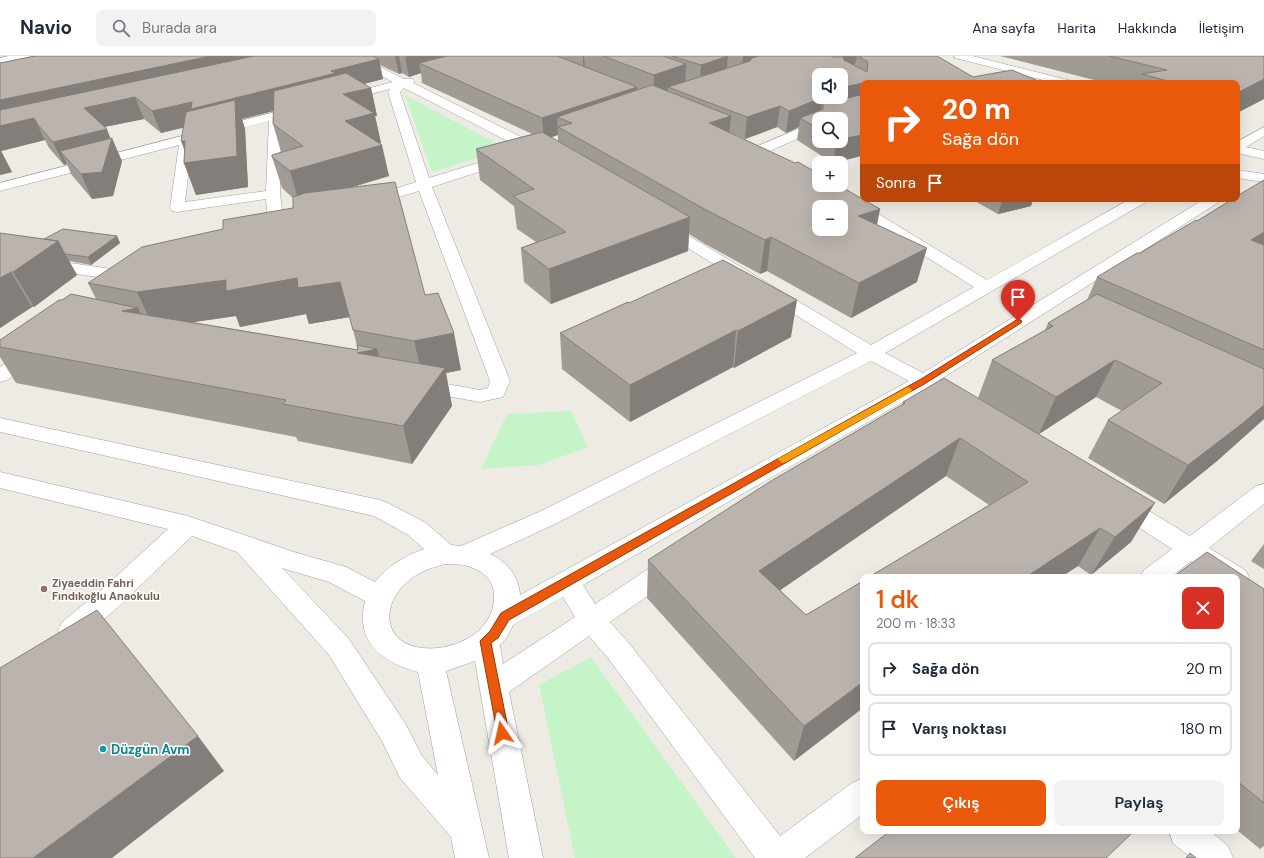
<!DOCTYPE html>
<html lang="tr">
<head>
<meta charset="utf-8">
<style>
	:root { --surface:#fff; --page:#f2f2f3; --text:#1f2937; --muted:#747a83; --line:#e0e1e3; --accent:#ea580c }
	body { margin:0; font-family:"DM Sans",sans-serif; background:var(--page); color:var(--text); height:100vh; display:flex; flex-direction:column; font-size:15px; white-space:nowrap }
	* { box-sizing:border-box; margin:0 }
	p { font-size:13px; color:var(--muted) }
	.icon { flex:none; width:22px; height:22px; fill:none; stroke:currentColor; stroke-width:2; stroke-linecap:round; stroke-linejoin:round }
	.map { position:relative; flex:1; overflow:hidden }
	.panel { position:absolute; left:860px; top:518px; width:380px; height:260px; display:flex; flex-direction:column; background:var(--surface); border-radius:8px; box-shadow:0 4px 16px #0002 }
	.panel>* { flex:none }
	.top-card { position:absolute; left:860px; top:24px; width:380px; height:122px; border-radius:8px; box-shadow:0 4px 16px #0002; background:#ea580c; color:#fff; overflow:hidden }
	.tools { position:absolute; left:812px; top:12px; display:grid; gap:8px }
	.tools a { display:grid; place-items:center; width:36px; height:36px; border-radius:8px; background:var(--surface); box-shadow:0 4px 16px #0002; font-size:20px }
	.pin { position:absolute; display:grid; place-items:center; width:34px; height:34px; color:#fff; margin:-41px -17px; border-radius:50% 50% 50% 0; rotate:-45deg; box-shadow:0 0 4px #0007 }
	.pin .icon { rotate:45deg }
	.me { position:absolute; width:44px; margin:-22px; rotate:349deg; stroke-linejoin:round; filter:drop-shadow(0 0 3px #0008) }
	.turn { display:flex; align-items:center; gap:14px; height:84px; padding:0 16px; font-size:18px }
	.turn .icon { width:52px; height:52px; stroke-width:2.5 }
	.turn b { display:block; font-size:28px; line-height:34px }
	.then { display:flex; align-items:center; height:38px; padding:0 16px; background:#0003; gap:8px; font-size:15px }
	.round { display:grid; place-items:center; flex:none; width:42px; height:42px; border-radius:8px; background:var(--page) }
	.overview { display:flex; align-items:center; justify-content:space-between; height:68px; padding:0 16px }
	h1 { font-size:24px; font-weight:600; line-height:30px; color:var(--accent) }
	.button { display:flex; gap:8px; margin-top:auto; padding:8px 16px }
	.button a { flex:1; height:46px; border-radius:8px; background:var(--accent); color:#fff; font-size:16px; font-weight:600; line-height:46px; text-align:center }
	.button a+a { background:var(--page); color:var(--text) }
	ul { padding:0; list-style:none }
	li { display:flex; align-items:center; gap:12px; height:54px; margin:0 8px 6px; padding:0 8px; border:2px solid var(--line); border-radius:8px }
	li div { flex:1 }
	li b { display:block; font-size:15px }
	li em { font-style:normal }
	header { display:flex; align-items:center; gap:24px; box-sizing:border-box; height:56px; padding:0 20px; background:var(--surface); border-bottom:1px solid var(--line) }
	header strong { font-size:19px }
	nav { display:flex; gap:22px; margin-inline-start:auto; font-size:14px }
	.search { width:280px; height:36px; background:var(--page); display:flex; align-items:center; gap:10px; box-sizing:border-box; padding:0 14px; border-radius:8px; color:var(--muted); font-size:15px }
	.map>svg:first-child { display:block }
	.park { fill:#c5f4c9 }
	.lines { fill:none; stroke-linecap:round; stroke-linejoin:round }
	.minor-casing { stroke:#9f9f9f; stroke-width:1 }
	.minor { fill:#fff; fill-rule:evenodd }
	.wall { fill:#a19b96; fill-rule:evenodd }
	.shaded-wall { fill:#837e7a }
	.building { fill:#bbb4ae; stroke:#837e7a; fill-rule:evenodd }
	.route { fill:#ea580c; stroke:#983908 }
	.slow { fill:#f59e0b }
	.education-dot { fill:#8d6e63; stroke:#fff; stroke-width:1.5 }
	.culture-dot { fill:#0f9aa8; stroke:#fff; stroke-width:1.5 }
	.labels { text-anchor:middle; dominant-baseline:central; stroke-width:3; stroke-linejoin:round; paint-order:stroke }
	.education-label { font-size:11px; font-weight:bold; fill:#785e54; stroke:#fff; text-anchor:start }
	.near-culture-label { font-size:13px; font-weight:bold; fill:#0d838f; stroke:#fff; text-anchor:start }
</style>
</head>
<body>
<header>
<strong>Navio</strong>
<div class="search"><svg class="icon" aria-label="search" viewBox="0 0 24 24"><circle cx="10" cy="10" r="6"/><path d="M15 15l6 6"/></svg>Burada ara</div>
<nav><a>Ana sayfa</a><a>Harita</a><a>Hakkında</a><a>İletişim</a></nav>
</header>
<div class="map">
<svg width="1264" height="802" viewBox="0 0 1264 802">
	<rect width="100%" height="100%" fill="#eeebe4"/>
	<path class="park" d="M 405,39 L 507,93 L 432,116 Z
		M 571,355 L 588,391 L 539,409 L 481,413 L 507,358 Z
		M 591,601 L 736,802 L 575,802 L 539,629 Z"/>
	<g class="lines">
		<g class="minor-casing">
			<path id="minor" d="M 9,0 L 30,0 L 29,2 L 0,8 L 0,2 Z
				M 345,0 L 358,0 L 404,23 L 413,23 L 415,25 L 413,27 L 545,93 L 547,96 L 545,99 L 535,99 L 404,32 L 400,36 L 429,122 L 507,98 L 512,99 L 514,102 L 512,105 L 432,131 L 510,325 L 503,341 L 480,346 L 419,335 L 412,333 L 409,329 L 412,325 L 419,323 L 480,334 L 488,332 L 490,325 L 419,135 L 369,150 L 364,149 L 362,146 L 364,143 L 416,126 L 388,36 L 390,33 L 343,45 L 339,44 L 337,42 L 339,40 L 393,26 L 346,2 Z
				M 954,0 L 972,0 L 1072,25 L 1074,27 L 1055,27 L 955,2 Z
				M 302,49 L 306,50 L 308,53 L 306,56 L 281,62 L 280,138 L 285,175 L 282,178 L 277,180 L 272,178 L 269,175 L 266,143 L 177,156 L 172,155 L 170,152 L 179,89 L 0,135 L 0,127 ZM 269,65 L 266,135 L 185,146 L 192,85 Z
				M 819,64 L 819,73 L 763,98 L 753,98 L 751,95 L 753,92 Z
				M 1264,71 L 1264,80 L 1246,91 L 1264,95 L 1264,103 L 1237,97 L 1237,86 Z
				M 1237,114 L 1264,118 L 1264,126 L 1237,122 Z
				M 1130,143 L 1148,143 L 1146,146 L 885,297 L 923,317 L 1204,143 L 1221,143 L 1219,146 L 938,325 L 963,340 L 966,345 L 963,350 C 948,353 936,341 924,334 L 583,529 L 595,548 L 663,503 L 672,500 L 681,503 L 685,510 L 681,517 L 610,566 L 628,586 L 780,780 L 852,727 L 863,722 L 863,758 L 805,802 L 755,802 L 608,602 L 589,580 L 509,636 L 543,802 L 509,802 L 475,605 L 446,615 L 489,802 L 455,802 L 451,781 L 400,722 L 383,687 L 329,599 L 237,496 L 192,480 L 117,552 L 82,582 L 72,585 L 62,582 L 58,574 L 62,566 L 99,536 L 168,473 L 0,432 L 0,416 L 188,460 L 294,496 L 346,511 L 375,526 C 388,510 404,500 424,493 L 408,479 L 374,460 L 0,376 L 0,362 L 380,444 L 388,447 L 426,467 L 451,489 L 461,490 L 541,455 L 857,297 L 659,174 L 656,171 L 659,168 L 664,166 L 669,168 L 871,289 L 974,231 L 847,151 L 845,148 L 847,145 L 852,144 L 857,145 L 987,224 ZM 871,305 L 909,325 L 520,539 C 519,521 507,505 490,498 L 557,467 ZM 445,508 C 455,508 466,508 475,513 C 487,518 494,527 494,540 C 495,578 449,598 416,591 C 382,583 383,548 405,528 C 417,516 430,512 445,508 ZM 282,512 L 329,526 L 365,545 C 355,587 382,606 418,616 L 438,719 L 422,700 L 405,667 L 349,583 ZM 563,541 L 575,561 L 503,608 L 500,589 L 507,581 L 513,569 Z
				M 0,197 L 133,216 L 139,217 L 141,221 L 139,225 L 133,226 L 0,207 Z
				M 34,291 L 41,293 L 43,297 L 41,301 L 7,324 L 0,326 L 0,311 L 27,293 Z
				M 1264,428 L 1264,448 L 1209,492 L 1245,514 L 1249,521 L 1245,528 L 1237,531 L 1237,521 L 1216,521 L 1191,505 L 1171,521 L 1140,521 L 1144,514 L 1172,493 L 1112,454 L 1108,448 L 1112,442 L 1120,440 L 1128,442 L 1190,480 L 1256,430 Z
				M 1169,775 L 1210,775 L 1228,790 L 1233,802 L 1191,802 L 1173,787 Z"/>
		</g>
		<use href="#minor" class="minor"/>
	</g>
	<path class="wall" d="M 35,0 L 937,0 L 973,21 L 1043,27 L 863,27 L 863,101 L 861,100 L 833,107 L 797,84 L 799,71 L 786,77 L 777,71 L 745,83 L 731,77 L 880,153 L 877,169 L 917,226 L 851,262 L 767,215 L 760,218 L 705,188 L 689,178 L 688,195 L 551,248 L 524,226 L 521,192 L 536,186 L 517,173 L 514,150 L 480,124 L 476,93 L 532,78 L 422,27 L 421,17 L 409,21 L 402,17 L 399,18 L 380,9 L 383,23 L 364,28 L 371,32 L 377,60 L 375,60 L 381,87 L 379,87 L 389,120 L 353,131 L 425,239 L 461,314 L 446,317 L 452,350 L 412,408 L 298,385 L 296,381 L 16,327 L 0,301 L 0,284 L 62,244 L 96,243 L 88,227 L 223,173 L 293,152 L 293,142 L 282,132 L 272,101 L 281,96 L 273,68 L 273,55 L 242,63 L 245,73 L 248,131 L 196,139 L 184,107 L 185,94 L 183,72 L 161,77 L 144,63 L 104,71 L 122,105 L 113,140 L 92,143 L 71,118 L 67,108 L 64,109 L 49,92 L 45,84 L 1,95 L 12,116 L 0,119 L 0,7 ZM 819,63 L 841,85 L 819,85 ZM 557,79 L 558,79 L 558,85 L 551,81 ZM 306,258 L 309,268 L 350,261 L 358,294 L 192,266 L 236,260 L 240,271 Z
		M 1000,0 L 1264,0 L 1264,43 L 1237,57 L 1237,27 L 1106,27 Z
		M 1264,124 L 1264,363 L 1217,405 L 1164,448 L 1088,402 L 1108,364 L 1122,355 L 1096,341 L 1039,378 L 1131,486 L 1091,519 L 1078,510 L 1061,521 L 869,521 L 989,449 L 946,420 L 780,534 L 806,559 L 863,525 L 794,705 L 647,542 L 648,504 L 902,349 L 903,346 L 1033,375 L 978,342 L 992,304 L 1045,274 L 1048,267 L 1087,244 L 1097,221 L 1197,165 Z
		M 971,143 L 1033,143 L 1031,150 L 998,158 Z
		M 0,177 L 44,183 L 117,180 L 120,187 L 91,209 L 69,205 L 77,219 L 34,251 L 32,251 L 0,272 Z
		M 629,247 L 791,281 L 734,312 L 733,311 L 630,366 L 562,313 L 560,277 Z
		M 1264,488 L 1264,513 L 1251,505 Z
		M 1237,521 L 1264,533 L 1264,790 L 1260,793 L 1237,774 Z"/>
	<path class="shaded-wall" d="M 211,0 L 307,0 L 0,67 L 0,44 Z
		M 395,0 L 399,0 L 402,17 L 399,18 Z
		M 408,0 L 489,0 L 419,7 L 421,17 L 409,21 L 405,1 Z
		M 583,0 L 584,0 L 585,10 L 583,11 Z
		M 728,0 L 726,20 L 700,29 L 701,9 Z
		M 743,0 L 785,0 L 742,15 Z
		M 843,0 L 857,0 L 855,8 L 841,13 Z
		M 379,3 L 383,23 L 340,34 L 341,38 L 242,63 L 245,73 L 248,131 L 196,139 L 184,107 L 189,106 L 181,85 L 196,68 L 161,77 L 152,55 L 331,15 Z
		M 686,8 L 685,35 L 668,31 L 668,41 L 653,46 L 654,19 Z
		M 1264,23 L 1264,43 L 1237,57 L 1237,37 Z
		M 867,26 L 866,27 L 863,27 L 863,45 L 826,43 L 827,41 L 841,41 L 841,32 L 845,31 Z
		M 637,31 L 637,52 L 572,67 L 557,61 L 558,79 L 544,84 L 542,62 Z
		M 371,32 L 377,60 L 375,60 L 381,87 L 352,95 L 345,65 L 343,38 Z
		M 135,41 L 144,63 L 94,73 L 84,52 Z
		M 823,41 L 819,63 L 800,62 L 799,71 L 786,77 L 789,55 Z
		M 780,50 L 777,71 L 745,83 L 747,61 Z
		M 731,60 L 728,89 L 709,67 Z
		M 34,62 L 45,84 L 1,95 L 12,116 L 0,119 L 0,70 Z
		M 107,73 L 111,84 L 112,82 L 122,105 L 113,140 L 92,143 L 81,118 L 60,95 L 67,108 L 64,109 L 53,86 Z
		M 863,79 L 863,93 L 861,100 L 833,107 L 837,85 L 841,85 L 841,83 Z
		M 382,89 L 389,120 L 299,147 L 290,115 Z
		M 1003,143 L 1033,143 L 1031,150 L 998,158 Z
		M 880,153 L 873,186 L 858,160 Z
		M 690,161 L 688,195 L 551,248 L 549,213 Z
		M 1264,176 L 1264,196 L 1251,184 Z
		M 117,180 L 120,187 L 91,209 L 88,201 Z
		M 771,181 L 767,215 L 760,218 L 765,184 Z
		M 58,185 L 77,219 L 34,251 L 13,216 Z
		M 927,192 L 917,226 L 851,262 L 859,227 Z
		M 11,216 L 32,251 L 0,272 L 0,222 Z
		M 297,222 L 340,226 L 350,261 L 309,268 L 306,258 L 240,271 L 236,260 L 154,272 L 137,236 L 226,224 Z
		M 797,244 L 791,281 L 734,312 L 738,275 Z
		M 138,252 L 155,288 L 122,255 Z
		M 736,274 L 733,311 L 630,366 L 630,329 Z
		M 454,277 L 461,314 L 446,317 L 452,350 L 412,408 L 403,370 L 423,322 L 414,285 Z
		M 377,293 L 387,330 L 357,297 Z
		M 1115,304 L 1096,341 L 1039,378 L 1056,341 Z
		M 1264,349 L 1264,363 L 1217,405 L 1164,448 L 1188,409 Z
		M 960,382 L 946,420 L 753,553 L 759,515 Z
		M 1155,447 L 1131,486 L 1091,519 L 1115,481 Z
		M 1100,472 L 1078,510 L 1061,521 L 1026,521 Z
		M 863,626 L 863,652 L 794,705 L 804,670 Z
		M 198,680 L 224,715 L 112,802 L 33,802 Z"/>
	<path class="building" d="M 35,0 L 211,0 L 0,44 L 0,7 Z
		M 254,0 L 373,0 L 379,3 L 331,15 L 336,17 L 191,53 L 192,46 L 152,55 L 135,41 L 84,52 L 107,73 L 53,86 L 38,69 L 34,62 L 0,70 L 0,54 Z
		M 447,0 L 557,0 L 637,31 L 542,62 L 419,7 Z
		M 603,0 L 663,0 L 686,8 L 654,19 Z
		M 672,0 L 728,0 L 701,9 Z
		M 759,0 L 831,0 L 833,1 L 843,1 L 844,4 L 867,16 L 868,6 L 858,0 L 937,0 L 973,21 L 1012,14 L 1043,27 L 868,27 L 867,26 L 845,31 L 841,32 L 841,19 L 819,19 L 819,41 L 827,41 L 826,43 L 844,43 L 863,38 L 863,79 L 841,83 L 841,63 L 819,63 L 819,73 L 800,62 L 823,53 L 823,41 L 789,55 L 780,50 L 747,61 L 668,31 L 750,5 L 752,2 Z
		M 1109,0 L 1264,0 L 1264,23 L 1237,37 L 1237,27 L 1175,27 L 1142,18 L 1167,14 Z
		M 346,17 L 371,32 L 343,38 L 374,57 L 345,65 L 382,89 L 290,115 L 272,101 L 272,99 L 303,90 L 273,68 L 274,35 Z
		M 652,29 L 731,60 L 709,67 L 795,107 L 798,106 L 819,118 L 819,129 L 838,129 L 880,153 L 858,160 L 927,192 L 859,227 L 771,181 L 765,184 L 708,155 L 558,71 L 572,67 L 557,61 ZM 819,151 L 841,151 L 841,173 L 819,173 Z
		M 235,44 L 237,100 L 184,107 L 185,85 L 181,85 L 186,56 Z
		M 542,76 L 690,161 L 549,213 L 521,192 L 566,176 L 513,140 L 534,133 L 476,93 Z
		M 112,82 L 102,116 L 81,118 L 60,95 Z
		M 1264,124 L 1264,176 L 1251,184 L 1264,189 L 1264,294 L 1097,221 L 1137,197 L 1140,197 L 1196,164 L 1197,165 L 1233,143 L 1237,143 L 1237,140 Z
		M 395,126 L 425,239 L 438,237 L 454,277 L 414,285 L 353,274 L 340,226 L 298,232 L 297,222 L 226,235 L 226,224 L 137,236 L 88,227 L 142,191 L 223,173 L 223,164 L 293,152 L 293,141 L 305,137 Z
		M 63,173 L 117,180 L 88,201 L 65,198 L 58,185 L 44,183 Z
		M 0,177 L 58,185 L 13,216 L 11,216 L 0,222 Z
		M 723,204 L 797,244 L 738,275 L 736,274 L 630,329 L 560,277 L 628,246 L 629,247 Z
		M 71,238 L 138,252 L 122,255 L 358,294 L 357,289 L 377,293 L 357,297 L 445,312 L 403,370 L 283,348 L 286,344 L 0,291 L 0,284 L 59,244 L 62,244 Z
		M 1097,238 L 1264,313 L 1264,349 L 1243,367 L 1188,409 L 1108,364 L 1162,327 L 1115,304 L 1056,341 L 992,304 L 1053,270 L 1048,267 Z
		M 944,322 L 1155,447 L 1115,481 L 1100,472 L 1026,521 L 869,521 L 1028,426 L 960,382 L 759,515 L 806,559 L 863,525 L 863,626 L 804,670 L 648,504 L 771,425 L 905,347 L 903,346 Z
		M 1207,496 L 1264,533 L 1264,747 L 1237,725 L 1237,521 L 1173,521 Z
		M 97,554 L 198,680 L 33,802 L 0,802 L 0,612 Z
		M 890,775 L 1134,775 L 1106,802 L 855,802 Z
		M 1190,797 L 1196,802 L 1186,802 Z"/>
	<path class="route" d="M 1018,263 L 1022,265 L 1021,267 L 926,327 L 509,564 L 498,582 L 491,587 L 509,677 L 507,681 L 502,683 L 498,681 L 480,585 L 490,575 L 501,557 L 921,323 Z"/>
	<path class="slow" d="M 908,331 L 912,334 L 911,336 L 786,406 L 783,407 L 778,404 L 779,402 Z"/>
	<circle class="education-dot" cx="44" cy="533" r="4"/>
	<circle class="culture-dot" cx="103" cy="693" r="4"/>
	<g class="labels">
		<g class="education-label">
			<text x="52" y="527">Ziyaeddin Fahri<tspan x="52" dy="13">Fındıkoğlu Anaokulu</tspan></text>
		</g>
		<g class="near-culture-label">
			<text x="111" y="693">Düzgün Avm</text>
		</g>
	</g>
</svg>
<div class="tools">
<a><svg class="icon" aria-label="sound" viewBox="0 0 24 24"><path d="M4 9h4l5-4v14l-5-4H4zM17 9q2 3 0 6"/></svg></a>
<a><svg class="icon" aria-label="search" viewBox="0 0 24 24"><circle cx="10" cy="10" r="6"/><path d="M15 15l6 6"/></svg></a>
<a>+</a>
<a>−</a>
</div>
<div class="pin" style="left:1018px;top:265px;background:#d93025"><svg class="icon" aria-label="arrive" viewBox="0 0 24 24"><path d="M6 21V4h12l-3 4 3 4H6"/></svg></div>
<svg class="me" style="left:502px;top:677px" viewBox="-20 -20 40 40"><path d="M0-17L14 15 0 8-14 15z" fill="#ea580c" stroke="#fff" stroke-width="4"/></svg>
<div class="top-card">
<div class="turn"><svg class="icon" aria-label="right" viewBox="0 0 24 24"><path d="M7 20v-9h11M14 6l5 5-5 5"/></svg><div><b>20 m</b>Sağa dön</div></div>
<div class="then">Sonra<svg class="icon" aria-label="arrive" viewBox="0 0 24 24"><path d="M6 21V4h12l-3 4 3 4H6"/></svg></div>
</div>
<section class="panel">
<div class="overview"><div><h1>1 dk</h1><p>200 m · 18:33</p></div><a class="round" style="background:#d93025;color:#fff"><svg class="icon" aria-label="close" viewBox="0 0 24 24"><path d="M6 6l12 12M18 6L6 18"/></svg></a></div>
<ul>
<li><svg class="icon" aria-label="right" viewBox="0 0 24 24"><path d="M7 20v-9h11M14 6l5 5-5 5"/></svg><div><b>Sağa dön</b></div><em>20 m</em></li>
<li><svg class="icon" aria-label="arrive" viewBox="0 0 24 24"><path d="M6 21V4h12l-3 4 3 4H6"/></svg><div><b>Varış noktası</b></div><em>180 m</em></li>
</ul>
<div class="button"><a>Çıkış</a><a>Paylaş</a></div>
</section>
</div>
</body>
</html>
